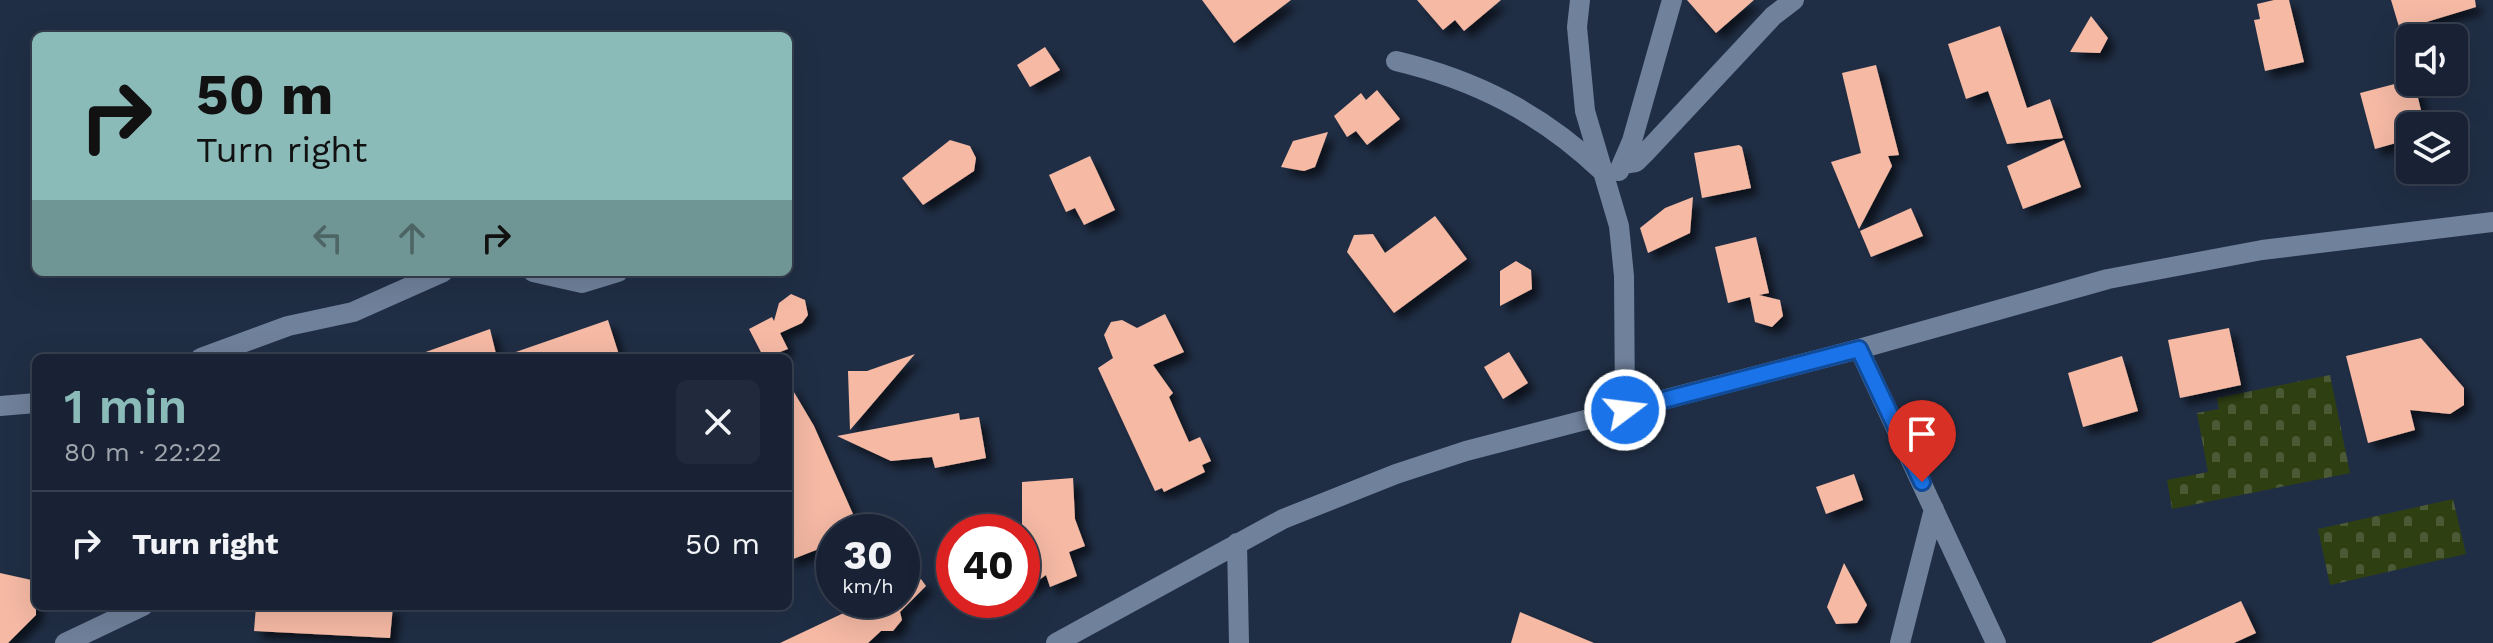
<!DOCTYPE html>
<html lang="en">
<head>
<meta charset="utf-8">
<style>
	:root { --surface:#182234; --page:#212a3c; --text:#f1f3f6; --muted:#9fa4ac; --line:#363f4f; --accent:#8bbbb9 }
	body { margin:0; font-family:"Work Sans",sans-serif; background:var(--page); color:var(--text); height:100vh; display:flex; flex-direction:column; font-size:30px; white-space:nowrap }
	* { box-sizing:border-box; margin:0 }
	p { font-size:26px; color:var(--muted) }
	.icon { flex:none; width:44px; height:44px; fill:none; stroke:currentColor; stroke-width:2; stroke-linecap:round; stroke-linejoin:round }
	.map { position:relative; flex:1; overflow:hidden }
	.drawer { position:absolute; left:32px; top:354px; width:760px; height:256px; display:flex; flex-direction:column; background:var(--surface); border-radius:12px; box-shadow:0 8px 32px #0002,0 0 0 2px var(--line) }
	.drawer>* { flex:none }
	.guide { position:absolute; left:32px; top:32px; width:760px; height:244px; border-radius:12px; box-shadow:0 8px 32px #0002,0 0 0 2px var(--line); background:#8bbbb9; color:#111; overflow:hidden }
	.tools { position:absolute; left:2396px; top:24px; display:grid; gap:16px }
	.tools a { display:grid; place-items:center; width:72px; height:72px; border-radius:12px; background:var(--surface); box-shadow:0 8px 32px #0002,0 0 0 2px var(--line); font-size:40px }
	.speed { position:absolute; left:816px; top:514px; display:flex; gap:16px; font-size:40px; font-weight:700; text-align:center }
	.speed>* { display:grid; place-content:center; width:104px; height:104px; border-radius:50%; background:var(--surface); box-shadow:0 8px 32px #0002,0 0 0 2px var(--line); line-height:1 }
	.speed small { font-size:20px; font-weight:400 }
	.speed .limit { border:12px solid #d22; background:#fff; color:#111 }
	.pin { position:absolute; display:grid; place-items:center; width:68px; height:68px; color:#fff; margin:-82px -34px; border-radius:50% 50% 50% 0; rotate:-45deg; box-shadow:0 0 8px #0007 }
	.pin .icon { rotate:45deg }
	.me { position:absolute; width:88px; margin:-44px; rotate:75deg; stroke-linejoin:round; filter:drop-shadow(0 0 6px #0008) }
	.turn { display:flex; align-items:center; gap:28px; height:168px; padding:0 32px; font-size:36px }
	.turn .icon { width:104px; height:104px; stroke-width:2.5 }
	.turn b { display:block; font-size:56px; line-height:68px }
	.lanes { display:flex; align-items:center; height:76px; padding:0 32px; background:#0003; justify-content:center; gap:40px; direction:ltr }
	.lanes .off { opacity:.35 }
	.round { display:grid; place-items:center; flex:none; width:84px; height:84px; border-radius:12px; background:var(--page) }
	.head { display:flex; align-items:center; justify-content:space-between; height:136px; padding:0 32px }
	h1 { font-size:48px; font-weight:600; line-height:60px; color:var(--accent) }
	ul { padding:0; list-style:none }
	li { display:flex; align-items:center; gap:24px; height:104px; padding:0 32px; border-top:2px solid var(--line) }
	li div { flex:1 }
	li b { display:block; font-size:30px }
	li em { font-style:normal }
	.map>svg:first-child { display:block }
	.cemetery { fill:url(#cemetery-stones) }
	.building { fill:#f5b9a4; filter:url(#shadow) }
	.lines { fill:none; stroke-linecap:round; stroke-linejoin:round }
	.minor { stroke:#70819b; stroke-width:20 }
	.route-casing { stroke:#114b97; stroke-width:20 }
	.route { stroke:#1a73e8; stroke-width:14 }
</style>
</head>
<body>
<div class="map">
<svg width="2493" height="643" viewBox="0 0 2493 643">
	<defs>
		<pattern id="cemetery-stones" width="16" height="16" patternUnits="userSpaceOnUse" patternTransform="scale(2)"><rect width="16" height="16" fill="#2e3f12"/><path d="M2 7V4a2 2 0 0 1 4 0v3zM10 15v-3a2 2 0 0 1 4 0v3z" fill="#4b5a35"/></pattern>
		<filter id="shadow"><feDropShadow dx="7" dy="7" stdDeviation="4" flood-color="#0009"/></filter>
	</defs>
	<rect width="100%" height="100%" fill="#202e45"/>
	<path class="cemetery" d="M 2330,375 L 2350,473 L 2172,509 L 2167,480 L 2208,472 L 2197,413 L 2219,409 L 2217,398 Z
		M 2453,499 L 2466,554 L 2330,585 L 2318,529 Z"/>
	<path class="building" d="M 1202,0 L 1291,0 L 1234,43 Z
		M 1417,0 L 1501,0 L 1464,31 L 1455,20 L 1443,30 Z
		M 1687,0 L 1754,0 L 1716,33 Z
		M 2274,0 L 2289,0 L 2304,62 L 2265,71 L 2254,20 L 2260,19 L 2257,4 Z
		M 2391,0 L 2475,0 L 2476,7 L 2400,30 Z
		M 2091,16 L 2108,38 L 2100,53 L 2070,52 Z
		M 2000,26 L 2027,108 L 2050,99 L 2063,138 L 2007,144 L 1988,91 L 1966,99 L 1948,44 Z
		M 1045,47 L 1060,70 L 1030,87 L 1017,65 Z
		M 1876,65 L 1899,155 L 1888,156 L 1892,166 L 1859,229 L 1831,162 L 1861,153 L 1842,73 Z
		M 2410,80 L 2414,82 L 2425,126 L 2410,126 L 2410,139 L 2375,149 L 2360,93 Z
		M 1377,90 L 1400,119 L 1367,145 L 1356,131 L 1347,137 L 1334,116 L 1361,93 L 1366,100 Z
		M 1328,132 L 1315,167 L 1304,171 L 1281,167 L 1293,141 Z
		M 950,140 L 970,146 L 976,158 L 974,171 L 923,205 L 902,178 Z
		M 2064,140 L 2081,187 L 2023,209 L 2007,166 Z
		M 1739,145 L 1742,147 L 1751,188 L 1702,198 L 1694,153 Z
		M 1090,156 L 1115,210 L 1084,225 L 1075,208 L 1066,212 L 1049,175 Z
		M 1693,197 L 1690,233 L 1648,253 L 1640,228 L 1665,208 Z
		M 1911,208 L 1923,236 L 1871,257 L 1860,231 Z
		M 1435,216 L 1467,259 L 1394,313 L 1347,252 L 1354,235 L 1373,234 L 1385,253 Z
		M 1756,237 L 1769,293 L 1759,295 L 1780,300 L 1783,316 L 1772,327 L 1755,322 L 1750,297 L 1728,303 L 1715,247 Z
		M 1516,261 L 1531,270 L 1532,289 L 1500,306 L 1500,271 Z
		M 791,294 L 805,300 L 808,315 L 802,323 L 780,333 L 788,349 L 764,358 L 749,329 L 772,317 L 774,321 L 779,303 Z
		M 1165,314 L 1184,352 L 1153,365 L 1173,393 L 1169,397 L 1189,442 L 1200,437 L 1211,461 L 1202,465 L 1205,472 L 1164,492 L 1162,488 L 1155,491 L 1098,368 L 1113,358 L 1104,335 L 1111,322 L 1122,320 L 1137,328 Z
		M 608,320 L 620,358 L 511,358 L 510,354 Z
		M 2229,328 L 2241,385 L 2180,398 L 2168,340 Z
		M 490,329 L 497,358 L 420,358 L 420,354 Z
		M 2421,338 L 2464,388 L 2464,405 L 2450,414 L 2410,410 L 2415,430 L 2368,443 L 2346,356 Z
		M 1509,352 L 1528,383 L 1503,399 L 1484,367 Z
		M 915,354 L 850,430 L 848,371 L 867,371 Z
		M 2122,356 L 2138,411 L 2083,427 L 2068,373 Z
		M 788,382 L 814,426 L 853,514 L 847,517 L 853,532 L 834,532 L 834,543 L 788,561 Z
		M 959,413 L 960,420 L 979,417 L 986,458 L 935,468 L 932,457 L 891,461 L 837,436 Z
		M 1854,474 L 1863,500 L 1826,514 L 1816,487 Z
		M 1073,478 L 1075,519 L 1085,546 L 1069,552 L 1077,576 L 1050,587 L 1046,575 L 1022,592 L 1022,482 Z
		M 1844,563 L 1867,605 L 1857,623 L 1836,624 L 1827,607 Z
		M 0,573 L 36,581 L 36,615 L 8,643 L 0,643 Z
		M 921,579 L 926,586 L 900,612 L 902,620 L 893,631 L 881,631 L 868,643 L 780,643 L 850,610 L 853,618 L 884,600 L 902,600 L 902,590 Z
		M 2241,601 L 2256,633 L 2234,643 L 2151,643 Z
		M 256,606 L 393,606 L 390,638 L 254,631 Z
		M 1520,612 L 1594,643 L 1511,643 Z"/>
	<g class="lines">
		<path class="minor" d="M 1580,0 L 1577,27 L 1585,111 L 1619,226 L 1624,276 L 1625,410
			M 1396,61 C 1476,80 1542,114 1601,170
			M 1623,164 L 1636,162 L 1647,151 L 1773,16 L 1794,0
			M 1619,171 L 1632,141 L 1672,0
			M 533,272 L 582,283 L 618,272
			M 1859,349 L 1996,643
			M 201,358 L 288,326 L 353,312 L 443,272
			M 0,406 L 36,403
			M 1237,543 L 1239,643
			M 65,643 L 143,606
			M 1056,643 L 1283,519 L 1396,474 L 1466,451 L 1859,349 L 2108,279 L 2262,250 L 2493,222
			M 1900,643 L 1934,509"/>
	</g>
	<g class="lines">
		<g class="route-casing">
			<path id="route" d="M 1625,410 L 1859,349 L 1922,482"/>
		</g>
		<use href="#route" class="route"/>
	</g>
</svg>
<div class="tools">
<a><svg class="icon" aria-label="sound" viewBox="0 0 24 24"><path d="M4 9h4l5-4v14l-5-4H4zM17 9q2 3 0 6"/></svg></a>
<a><svg class="icon" aria-label="layers" viewBox="0 0 24 24"><path d="M12 4l9 5-9 5-9-5zM3 14l9 5 9-5"/></svg></a>
</div>
<div class="speed"><div>30<small>km/h</small></div><div class="limit">40</div></div>
<div class="pin" style="left:1922px;top:482px;background:#d93025"><svg class="icon" aria-label="arrive" viewBox="0 0 24 24"><path d="M6 21V4h12l-3 4 3 4H6"/></svg></div>
<svg class="me" style="left:1625px;top:410px" viewBox="-20 -20 40 40"><circle r="17" fill="#1a73e8" stroke="#fff" stroke-width="3"/><path d="M0-11L8 9 0 5-8 9z" fill="#fff"/></svg>
<div class="guide">
<div class="turn"><svg class="icon" aria-label="right" viewBox="0 0 24 24"><path d="M7 20v-9h11M14 6l5 5-5 5"/></svg><div><b>50 m</b>Turn right</div></div>
<div class="lanes"><svg class="icon off" aria-label="left" viewBox="0 0 24 24"><path d="M17 20v-9H6M10 6l-5 5 5 5"/></svg><svg class="icon off" aria-label="ahead" viewBox="0 0 24 24"><path d="M12 20V5M6 11l6-6 6 6"/></svg><svg class="icon" aria-label="right" viewBox="0 0 24 24"><path d="M7 20v-9h11M14 6l5 5-5 5"/></svg></div>
</div>
<section class="drawer">
<div class="head"><div><h1>1 min</h1><p>80 m · 22:22</p></div><a class="round"><svg class="icon" aria-label="close" viewBox="0 0 24 24"><path d="M6 6l12 12M18 6L6 18"/></svg></a></div>
<ul>
<li><svg class="icon" aria-label="right" viewBox="0 0 24 24"><path d="M7 20v-9h11M14 6l5 5-5 5"/></svg><div><b>Turn right</b></div><em>50 m</em></li>
</ul>
</section>
</div>
</body>
</html>
